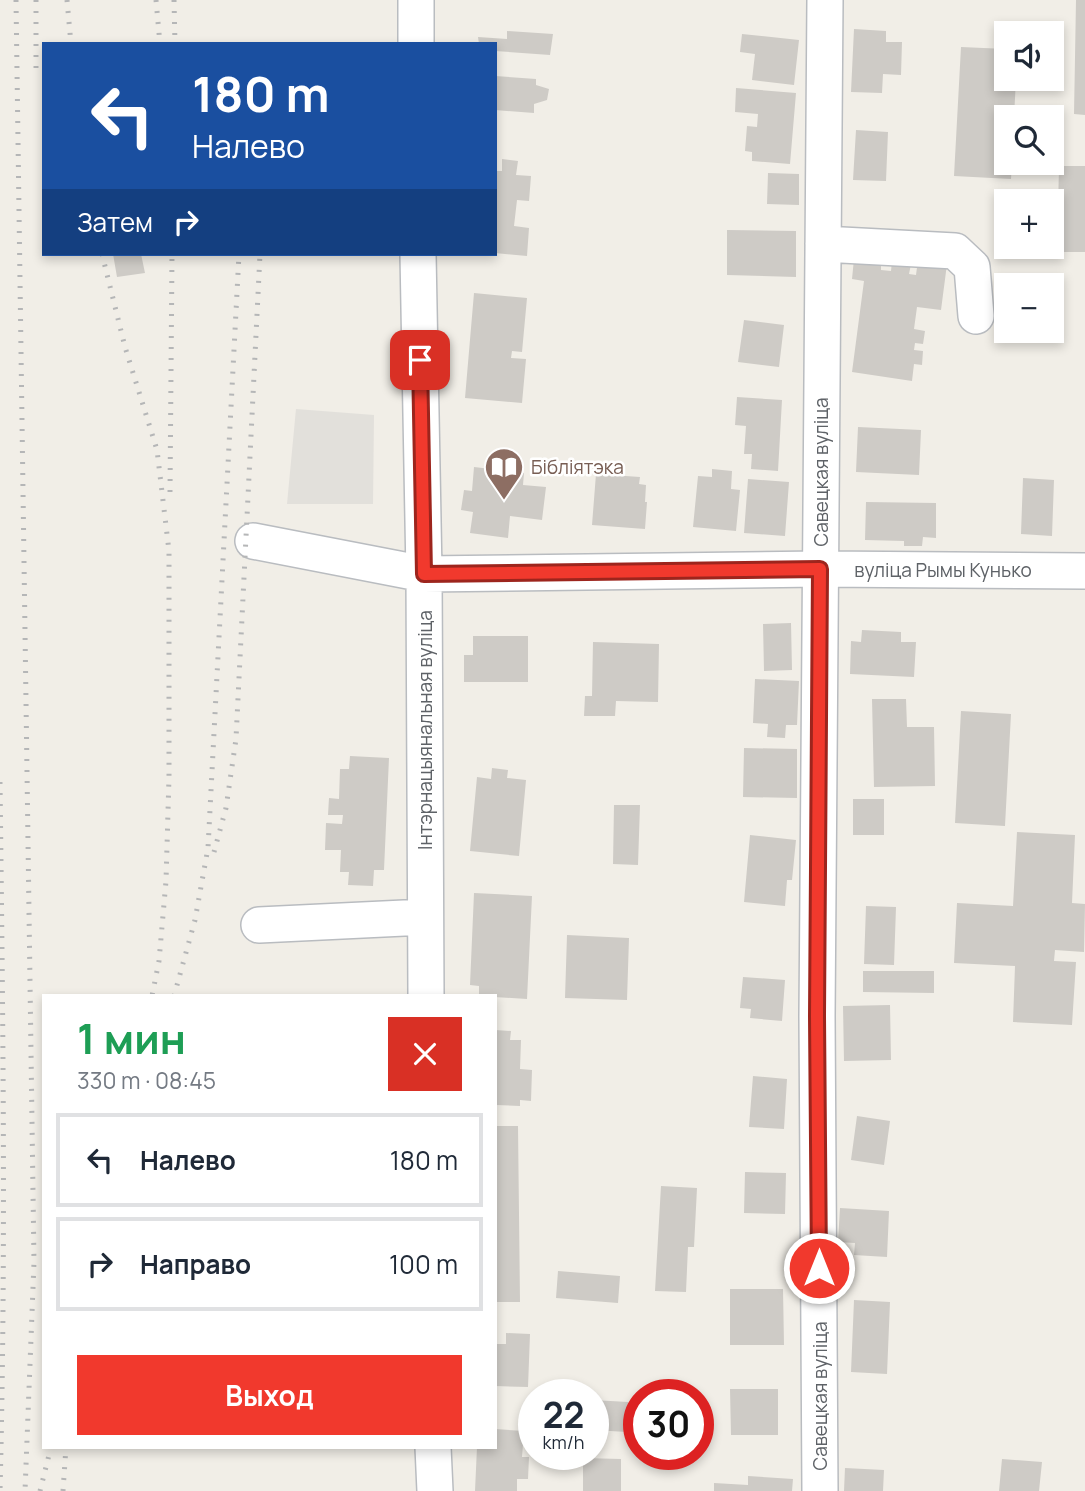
<!DOCTYPE html>
<html lang="ru">
<head>
<meta charset="utf-8">
<style>
	:root { --surface:#fff; --page:#f2f2f3; --text:#1f2937; --muted:#747a83; --line:#e0e1e3; --accent:#f1392d }
	body { margin:0; font-family:Manrope,sans-serif; background:var(--page); color:var(--text); height:100vh; display:flex; flex-direction:column; font-size:26px; white-space:nowrap }
	* { box-sizing:border-box; margin:0 }
	p { font-size:23px; color:var(--muted) }
	.icon { flex:none; width:38px; height:38px; fill:none; stroke:currentColor; stroke-width:2; stroke-linecap:round; stroke-linejoin:round }
	.map { position:relative; flex:1; overflow:hidden }
	.drawer { position:absolute; left:42px; top:994px; width:455px; height:455px; display:flex; flex-direction:column; background:var(--surface); border-radius:0px; box-shadow:0 4px 10px #0003 }
	.drawer>* { flex:none }
	.banner { position:absolute; left:42px; top:42px; width:455px; height:214px; border-radius:0px; box-shadow:0 4px 10px #0003; background:#1a4fa0; color:#fff; overflow:hidden }
	.tools { position:absolute; left:994px; top:21px; display:grid; gap:14px }
	.tools a { display:grid; place-items:center; width:70px; height:70px; border-radius:0px; background:var(--surface); box-shadow:0 4px 10px #0003; font-size:35px }
	.speed { position:absolute; left:518px; top:1379px; display:flex; gap:14px; font-size:35px; font-weight:700; text-align:center }
	.speed>* { display:grid; place-content:center; width:91px; height:91px; border-radius:50%; background:var(--surface); box-shadow:0 4px 10px #0003; line-height:1 }
	.speed small { font-size:18px; font-weight:400 }
	.speed .limit { border:10px solid #d22; background:#fff; color:#111 }
	.pin { position:absolute; display:grid; place-items:center; width:60px; height:60px; color:#fff; margin:-30px; border-radius:14px; box-shadow:0 4px 10px #0006 }
	.me { position:absolute; width:77px; margin:-38px; rotate:0deg; stroke-linejoin:round; filter:drop-shadow(0 0 5px #0008) }
	.turn { display:flex; align-items:center; gap:24px; height:147px; padding:0 35px; font-size:32px }
	.turn .icon { width:91px; height:91px; stroke-width:2.5 }
	.turn b { display:block; font-size:49px; line-height:60px }
	.then { display:flex; align-items:center; height:66px; padding:0 35px; background:#0003; gap:14px; font-size:26px }
	.round { display:grid; place-items:center; flex:none; width:74px; height:74px; border-radius:0px; background:var(--page) }
	.summary { display:flex; align-items:center; justify-content:space-between; height:119px; padding:0 35px }
	h1 { font-size:42px; font-weight:700; line-height:52px; color:#1e9e55 }
	.button { display:flex; gap:14px; margin-top:auto; padding:14px 35px }
	.button a { flex:1; height:80px; border-radius:0px; background:var(--accent); color:#fff; font-size:28px; font-weight:700; line-height:80px; text-align:center }
	ul { padding:0; list-style:none }
	li { display:flex; align-items:center; gap:21px; height:94px; margin:0 14px 10px; padding:0 21px; border:4px solid var(--line); border-radius:0px }
	li div { flex:1 }
	li b { display:block; font-size:26px }
	li em { font-style:normal }
	.map>svg:first-child { display:block }
	.industrial { fill:#e2e0db }
	.building { fill:#cecbc6 }
	.lines { fill:none; stroke-linecap:round; stroke-linejoin:round }
	.minor-casing { stroke:#b9bcc0; stroke-width:38 }
	.minor { stroke:#fff; stroke-width:35 }
	.rail { stroke:#b5b6b7; stroke-width:5; stroke-dasharray:2 9; stroke-linecap:butt }
	.route-casing { stroke:#9d251d; stroke-width:18 }
	.route { stroke:#f1392d; stroke-width:12 }
	.labels { text-anchor:middle; dominant-baseline:central; stroke-width:5; stroke-linejoin:round; paint-order:stroke }
	.education-label { font-size:19px; fill:#785e54; stroke:#fff; text-anchor:start }
	.street-label { font-size:19px; fill:#5e6267; stroke:#fff }
</style>
</head>
<body>
<div class="map">
<svg width="1085" height="1491" viewBox="0 0 1085 1491">
	<rect width="100%" height="100%" fill="#f1eee7"/>
	<path class="industrial" d="M 296,409 L 374,415 L 373,504 L 287,504 Z"/>
	<path class="building" d="M 1076,0 L 1085,0 L 1085,115 L 1074,114 Z
		M 854,29 L 886,31 L 886,42 L 902,42 L 901,75 L 883,74 L 882,93 L 851,92 Z
		M 507,31 L 553,34 L 550,55 L 495,51 L 495,44 L 479,44 L 478,37 L 507,39 Z
		M 742,34 L 799,40 L 794,85 L 752,80 L 755,54 L 740,52 Z
		M 961,47 L 1006,49 L 1006,79 L 1016,79 L 1014,117 L 1006,117 L 1006,163 L 1012,163 L 1011,179 L 954,176 Z
		M 495,76 L 536,79 L 536,85 L 549,89 L 547,100 L 534,104 L 534,113 L 495,110 Z
		M 736,88 L 796,93 L 790,164 L 752,161 L 752,152 L 745,151 L 747,126 L 757,127 L 758,114 L 735,112 Z
		M 856,130 L 888,132 L 886,181 L 853,180 Z
		M 502,159 L 518,161 L 516,175 L 531,176 L 529,201 L 517,200 L 514,226 L 529,228 L 527,256 L 495,253 L 495,171 L 502,171 Z
		M 1059,166 L 1085,166 L 1085,252 L 1057,252 Z
		M 768,173 L 799,174 L 799,205 L 767,204 Z
		M 727,230 L 796,231 L 796,277 L 727,275 Z
		M 113,254 L 141,254 L 145,273 L 117,277 Z
		M 854,259 L 881,263 L 881,270 L 891,271 L 892,261 L 911,264 L 909,274 L 916,275 L 918,260 L 947,264 L 941,310 L 917,307 L 914,329 L 925,331 L 923,344 L 915,343 L 914,350 L 923,351 L 922,365 L 914,364 L 912,381 L 852,372 L 864,281 L 852,279 Z
		M 474,293 L 527,298 L 522,352 L 512,351 L 511,358 L 526,359 L 522,403 L 465,398 Z
		M 744,320 L 784,325 L 779,367 L 738,362 Z
		M 737,397 L 782,400 L 778,471 L 751,469 L 752,454 L 744,454 L 746,426 L 735,425 Z
		M 858,427 L 921,430 L 919,475 L 856,472 Z
		M 474,467 L 524,473 L 523,485 L 546,487 L 542,520 L 510,516 L 508,538 L 470,533 L 473,512 L 461,510 L 464,490 L 472,491 Z
		M 712,469 L 732,471 L 731,489 L 740,490 L 736,531 L 693,527 L 698,476 L 712,477 Z
		M 596,474 L 640,477 L 639,484 L 646,485 L 645,502 L 647,502 L 645,529 L 592,525 Z
		M 1023,478 L 1054,480 L 1052,536 L 1021,534 Z
		M 748,479 L 789,482 L 785,536 L 744,533 Z
		M 866,502 L 936,503 L 936,538 L 923,537 L 922,546 L 904,546 L 904,541 L 865,540 Z
		M 791,623 L 792,670 L 764,671 L 763,624 Z
		M 862,630 L 901,632 L 901,642 L 916,642 L 914,677 L 850,674 L 851,641 L 861,642 Z
		M 473,636 L 528,636 L 528,682 L 464,682 L 464,655 L 473,655 Z
		M 593,642 L 659,644 L 658,702 L 616,701 L 615,716 L 584,716 L 585,696 L 592,696 Z
		M 755,679 L 799,681 L 797,725 L 786,725 L 785,738 L 767,737 L 768,724 L 753,723 Z
		M 872,699 L 906,699 L 907,727 L 934,727 L 935,786 L 874,787 Z
		M 961,711 L 1011,714 L 1005,826 L 955,823 Z
		M 744,748 L 797,749 L 797,798 L 743,797 Z
		M 350,756 L 389,758 L 384,870 L 374,870 L 373,886 L 348,885 L 349,872 L 340,872 L 341,850 L 325,850 L 326,823 L 342,824 L 343,815 L 328,815 L 329,798 L 339,799 L 340,769 L 349,769 Z
		M 492,768 L 508,770 L 507,778 L 526,780 L 519,856 L 470,851 L 477,777 L 491,779 Z
		M 853,799 L 884,799 L 884,835 L 853,835 Z
		M 614,805 L 640,805 L 638,865 L 613,864 Z
		M 1017,832 L 1075,835 L 1072,903 L 1085,904 L 1084,952 L 1055,950 L 1054,961 L 1076,962 L 1072,1025 L 1013,1022 L 1015,966 L 954,963 L 957,903 L 1013,906 Z
		M 750,835 L 796,840 L 792,880 L 787,880 L 785,906 L 744,902 Z
		M 474,893 L 532,896 L 527,999 L 479,996 L 479,986 L 470,985 Z
		M 866,906 L 896,907 L 894,965 L 864,964 Z
		M 567,935 L 629,938 L 627,1000 L 565,998 Z
		M 863,971 L 934,971 L 934,993 L 863,992 Z
		M 743,977 L 785,980 L 782,1021 L 750,1018 L 751,1009 L 740,1008 Z
		M 890,1005 L 891,1060 L 844,1061 L 843,1006 Z
		M 495,1030 L 511,1031 L 510,1040 L 521,1040 L 520,1069 L 532,1070 L 531,1101 L 520,1100 L 520,1106 L 496,1105 Z
		M 753,1076 L 787,1079 L 784,1129 L 749,1127 Z
		M 857,1116 L 890,1121 L 884,1165 L 851,1160 Z
		M 495,1126 L 518,1126 L 520,1302 L 495,1302 Z
		M 745,1172 L 786,1173 L 785,1214 L 744,1213 Z
		M 661,1186 L 697,1188 L 694,1247 L 688,1247 L 686,1292 L 655,1291 Z
		M 840,1208 L 889,1211 L 887,1257 L 854,1255 L 855,1243 L 838,1242 Z
		M 558,1271 L 620,1276 L 618,1303 L 556,1298 Z
		M 730,1289 L 783,1289 L 784,1345 L 730,1345 Z
		M 854,1300 L 890,1302 L 887,1374 L 851,1372 Z
		M 506,1333 L 530,1334 L 528,1387 L 495,1386 L 495,1344 L 506,1344 Z
		M 730,1389 L 778,1389 L 778,1435 L 731,1435 Z
		M 548,1391 L 588,1393 L 588,1395 L 548,1395 Z
		M 593,1400 L 628,1402 L 627,1432 L 593,1430 Z
		M 495,1429 L 524,1431 L 522,1457 L 529,1457 L 528,1479 L 517,1479 L 517,1491 L 475,1491 L 477,1447 L 495,1447 Z
		M 583,1458 L 621,1459 L 621,1491 L 583,1491 Z
		M 1002,1459 L 1042,1462 L 1039,1491 L 999,1491 Z
		M 845,1468 L 884,1470 L 883,1491 L 844,1491 Z
		M 748,1476 L 793,1479 L 792,1491 L 714,1491 L 714,1483 L 748,1485 Z"/>
	<g class="lines">
		<g class="minor-casing">
			<path id="minor" d="M 416,0 L 416,44
				M 823,244 L 955,251 L 972,267 L 976,316
				M 418,254 L 424,574 L 426,996
				M 253,541 L 424,574 L 820,569 L 1085,571
				M 259,925 L 425,917
				M 433,1447 L 435,1491
				M 820,1491 L 817,1016 L 825,0"/>
		</g>
		<use href="#minor" class="minor"/>
		<path class="rail" d="M 16,0 L 34,1262 L 25,1491
			M 36,0 L 36,73
			M 67,0 L 71,44
			M 156,0 L 160,44
			M 174,0 L 175,44
			M 102,254 L 125,347 L 157,450 L 169,551 L 169,777 L 166,881 L 159,961 L 152,996
			M 170,492 L 172,254
			M 0,782 C 3,1019 6,1255 0,1491
			M 214,852 L 226,808 L 236,739 L 260,254
			M 174,996 L 195,920 L 208,848 L 239,254
			M 40,1491 L 51,1447
			M 63,1491 L 66,1447"/>
	</g>
	<g class="lines">
		<g class="route-casing">
			<path id="route" d="M 420,360 L 424,574 L 820,569 L 817,1016 L 819,1268"/>
		</g>
		<use href="#route" class="route"/>
	</g>
	<defs>
		<g id="library-pin" transform="scale(2.0125)"><path d="M0 17L-7.5 6A9.5 9.5 0 1 1 7.5 6Z" fill="#8d6e63" stroke="#fff"/><path d="M-6-4Q-3-5.5-.7-3.5V5Q-3 3-6 4ZM6-4Q3-5.5 .7-3.5V5Q3 3 6 4Z" fill="#fff"/></g>
	</defs>
	<g fill-rule="evenodd">
		<use href="#library-pin" x="504" y="467"/>
	</g>
	<g class="labels">
		<g class="education-label">
			<text x="531" y="467">Бібліятэка</text>
		</g>
		<g class="street-label">
			<text transform="translate(821 472) rotate(-90)">Савецкая вуліца</text>
			<text x="943" y="570">вуліца Рымы Кунько</text>
			<text transform="translate(425 730) rotate(-90)">Інтэрнацыянальная вуліца</text>
			<text transform="translate(820 1396) rotate(-90)">Савецкая вуліца</text>
		</g>
	</g>
</svg>
<div class="tools">
<a><svg class="icon" aria-label="sound" viewBox="0 0 24 24"><path d="M4 9h4l5-4v14l-5-4H4zM17 9q2 3 0 6"/></svg></a>
<a><svg class="icon" aria-label="search" viewBox="0 0 24 24"><circle cx="10" cy="10" r="6"/><path d="M15 15l6 6"/></svg></a>
<a>+</a>
<a>−</a>
</div>
<div class="speed"><div>22<small>km/h</small></div><div class="limit">30</div></div>
<div class="pin" style="left:420px;top:360px;background:#d93025"><svg class="icon" aria-label="arrive" viewBox="0 0 24 24"><path d="M6 21V4h12l-3 4 3 4H6"/></svg></div>
<svg class="me" style="left:819px;top:1268px" viewBox="-20 -20 40 40"><circle r="17" fill="#f1392d" stroke="#fff" stroke-width="3"/><path d="M0-11L8 9 0 5-8 9z" fill="#fff"/></svg>
<div class="banner">
<div class="turn"><svg class="icon" aria-label="left" viewBox="0 0 24 24"><path d="M17 20v-9H6M10 6l-5 5 5 5"/></svg><div><b>180 m</b>Налево</div></div>
<div class="then">Затем<svg class="icon" aria-label="right" viewBox="0 0 24 24"><path d="M7 20v-9h11M14 6l5 5-5 5"/></svg></div>
</div>
<section class="drawer">
<div class="summary"><div><h1>1 мин</h1><p>330 m · 08:45</p></div><a class="round" style="background:#d93025;color:#fff"><svg class="icon" aria-label="close" viewBox="0 0 24 24"><path d="M6 6l12 12M18 6L6 18"/></svg></a></div>
<ul>
<li><svg class="icon" aria-label="left" viewBox="0 0 24 24"><path d="M17 20v-9H6M10 6l-5 5 5 5"/></svg><div><b>Налево</b></div><em>180 m</em></li>
<li><svg class="icon" aria-label="right" viewBox="0 0 24 24"><path d="M7 20v-9h11M14 6l5 5-5 5"/></svg><div><b>Направо</b></div><em>100 m</em></li>
</ul>
<div class="button"><a>Выход</a></div>
</section>
</div>
</body>
</html>
